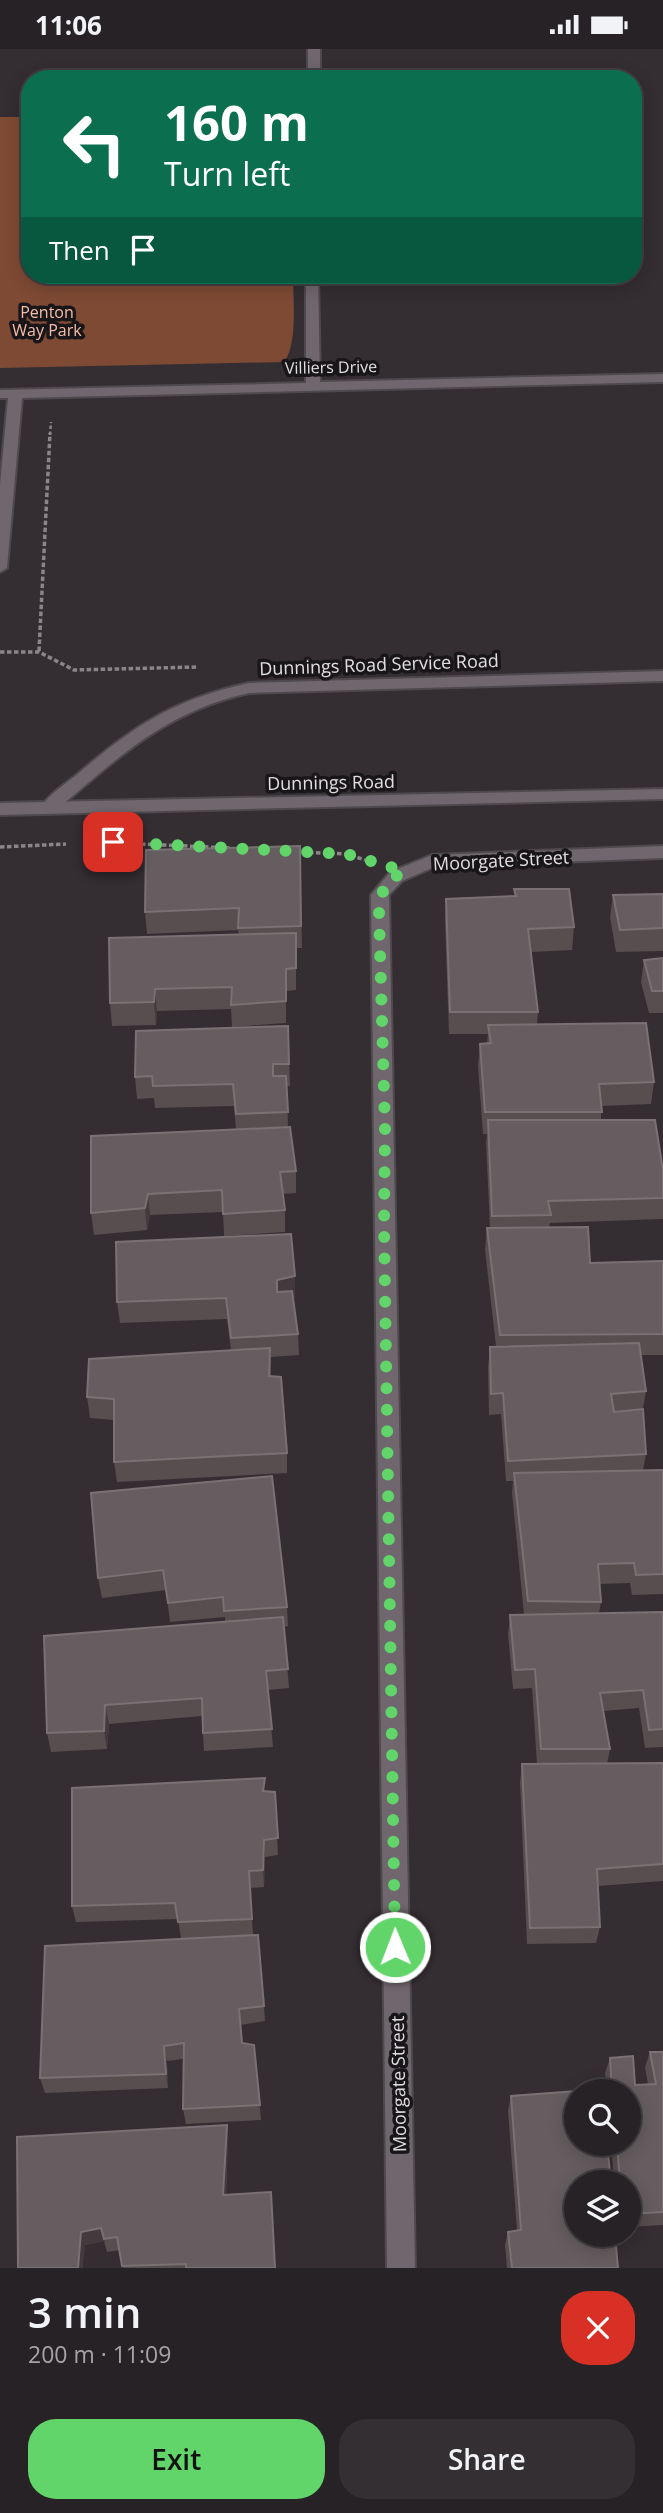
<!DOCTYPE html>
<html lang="en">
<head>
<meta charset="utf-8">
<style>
	:root { --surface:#272226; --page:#332f32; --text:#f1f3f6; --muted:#a4a4a7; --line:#433f43; --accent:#61d46a }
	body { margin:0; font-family:"Open Sans",sans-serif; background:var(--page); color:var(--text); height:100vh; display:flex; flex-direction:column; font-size:26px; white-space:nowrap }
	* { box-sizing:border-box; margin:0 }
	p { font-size:23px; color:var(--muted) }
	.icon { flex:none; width:38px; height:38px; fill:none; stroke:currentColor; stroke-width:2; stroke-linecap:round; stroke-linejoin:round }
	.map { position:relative; height:2219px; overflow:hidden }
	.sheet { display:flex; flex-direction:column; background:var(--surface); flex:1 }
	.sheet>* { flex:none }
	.guide { position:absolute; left:21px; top:21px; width:621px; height:214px; border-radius:28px; box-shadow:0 4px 18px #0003,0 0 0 2px var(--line); background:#0b6e4f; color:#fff; overflow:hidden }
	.tools { position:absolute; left:564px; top:2030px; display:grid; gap:14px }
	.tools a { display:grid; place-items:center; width:77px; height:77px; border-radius:50%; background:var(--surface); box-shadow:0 4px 18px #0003,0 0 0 2px var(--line); font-size:35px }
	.pin { position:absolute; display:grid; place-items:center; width:60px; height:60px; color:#fff; margin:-30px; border-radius:14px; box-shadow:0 4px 10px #0006 }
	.me { position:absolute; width:77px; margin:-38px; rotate:359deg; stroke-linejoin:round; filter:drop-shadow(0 0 5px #0008) }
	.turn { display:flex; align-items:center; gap:24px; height:147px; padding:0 28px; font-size:32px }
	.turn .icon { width:91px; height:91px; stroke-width:2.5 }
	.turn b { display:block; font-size:49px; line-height:60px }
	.then { display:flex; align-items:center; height:66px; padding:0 28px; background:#0003; gap:14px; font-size:26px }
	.round { display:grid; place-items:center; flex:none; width:74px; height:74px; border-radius:28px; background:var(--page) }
	.overview { display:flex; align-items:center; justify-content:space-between; height:119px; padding:0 28px }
	h1 { font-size:42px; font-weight:600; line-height:52px }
	.primary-button { display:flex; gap:14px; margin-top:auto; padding:14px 28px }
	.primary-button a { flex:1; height:80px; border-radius:28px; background:var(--accent); color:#111; font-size:28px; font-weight:600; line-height:80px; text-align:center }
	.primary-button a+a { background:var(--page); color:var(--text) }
	.status { display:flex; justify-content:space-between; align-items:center; height:49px; padding:0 35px; background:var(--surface); direction:ltr }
	.status svg { height:19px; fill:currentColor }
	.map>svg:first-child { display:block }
	.green { fill:#7f4a34 }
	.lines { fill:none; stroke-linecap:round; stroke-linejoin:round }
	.service-casing { stroke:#4e494d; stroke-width:4 }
	.minor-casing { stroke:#4e494d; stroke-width:4 }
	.tertiary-casing { stroke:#4e494d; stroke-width:4 }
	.path-far1 { stroke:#8a8589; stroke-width:2.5; stroke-dasharray:3.5 2.5; stroke-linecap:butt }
	.path { stroke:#8a8589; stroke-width:3.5; stroke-dasharray:4.5 2.5; stroke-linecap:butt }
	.service { fill:#6f676d; fill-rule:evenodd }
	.minor { fill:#6f676d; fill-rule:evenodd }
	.tertiary { fill:#6f676d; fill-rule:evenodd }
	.wall { fill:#564e4f }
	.shaded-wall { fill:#423a3d }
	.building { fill:#655d5f; stroke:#797173; stroke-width:2 }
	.route { stroke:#61d46a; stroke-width:12; stroke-dasharray:0 21.6 }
	.labels { text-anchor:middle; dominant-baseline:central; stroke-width:7; stroke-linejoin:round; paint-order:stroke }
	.far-park-label { font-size:16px; fill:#f4bca6; stroke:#191619 }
	.far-street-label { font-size:16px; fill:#e1dde0; stroke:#191619 }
	.street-label { font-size:18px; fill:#e1dde0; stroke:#191619 }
</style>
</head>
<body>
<div class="status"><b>11:06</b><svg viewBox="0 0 49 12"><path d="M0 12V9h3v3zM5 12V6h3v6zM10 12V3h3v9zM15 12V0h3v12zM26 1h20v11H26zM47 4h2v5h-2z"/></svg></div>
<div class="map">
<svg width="663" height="2219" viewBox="0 0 663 2219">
	<rect width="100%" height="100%" fill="#342d32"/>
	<path class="green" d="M 0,68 L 30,68 L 30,226 L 293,226 C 293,249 298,295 284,313 L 0,319 Z"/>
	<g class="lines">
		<g class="service-casing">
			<path id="service" d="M 663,622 L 663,632 L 249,644 C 164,663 118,709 54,763 L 48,765 L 40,759 C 49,745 67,734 80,723 C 136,675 176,650 249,634 Z"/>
		</g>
		<g class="minor-casing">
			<path id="minor" d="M 308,0 L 320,0 L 320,30 L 308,30 Z
				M 306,226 L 318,226 L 320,333 L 663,325 L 663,333 L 22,349 L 7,519 L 0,523 L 0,436 L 8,349 L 0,349 L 0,341 L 306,334 Z
				M 663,797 L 663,809 L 434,818 L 402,832 L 389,846 L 415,2219 L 387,2219 L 371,846 L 390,823 L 432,806 Z"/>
		</g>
		<g class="tertiary-casing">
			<path id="tertiary" d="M 663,740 L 663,750 L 0,766 L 0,754 Z"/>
		</g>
		<path class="path-far1" d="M 50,386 L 51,373"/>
		<path class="path" d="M 39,602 L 50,384
			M 0,603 L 39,603 L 74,621 L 197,618
			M 120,794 L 230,799
			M 0,798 L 66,795
			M 295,803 L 347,805 L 365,811"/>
		<use href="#service" class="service"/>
		<use href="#minor" class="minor"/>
		<use href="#tertiary" class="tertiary"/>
	</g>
	<path class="wall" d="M 300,797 L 302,899 L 296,899 L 296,941 L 286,942 L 286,974 L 232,978 L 231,960 L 157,962 L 156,976 L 112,977 L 110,954 L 239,886 L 238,881 L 147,885 L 145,863 Z
		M 514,840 L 574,878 L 572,901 L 531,903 L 538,963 L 537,975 L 654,1033 L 651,1055 L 601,1057 L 601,1071 L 663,1121 L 663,1170 L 550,1174 L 549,1179 L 590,1214 L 663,1212 L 663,1306 L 641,1306 L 646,1342 L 643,1360 L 646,1405 L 643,1421 L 663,1421 L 663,1545 L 632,1546 L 630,1534 L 599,1535 L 601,1553 L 599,1564 L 663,1563 L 663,1698 L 645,1699 L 639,1659 L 603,1662 L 610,1700 L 607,1715 L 663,1714 L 663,1832 L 598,1837 L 600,1878 L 596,1894 L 527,1895 L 520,1733 L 522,1715 L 537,1715 L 532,1639 L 513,1640 L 508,1585 L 510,1566 L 524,1566 L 512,1444 L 513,1432 L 506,1432 L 501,1365 L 489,1366 L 488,1319 L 490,1298 L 496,1297 L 485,1201 L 487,1179 L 490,1179 L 486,1093 L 487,1085 L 483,1085 L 478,1017 L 480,995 L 487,994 L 488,985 L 449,985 L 445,872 L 446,850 L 514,847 Z
		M 663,845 L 663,902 L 616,903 L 610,868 L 613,846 Z
		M 663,909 L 663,964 L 649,964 L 641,933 L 644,911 Z
		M 288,977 L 290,1037 L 287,1037 L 288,1078 L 296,1122 L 296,1144 L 283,1145 L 285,1161 L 285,1183 L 224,1187 L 223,1163 L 150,1166 L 147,1181 L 94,1186 L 91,1164 L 236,1081 L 234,1057 L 155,1059 L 154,1049 L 137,1050 L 135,1028 Z
		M 295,1227 L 295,1249 L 293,1249 L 298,1285 L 299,1306 L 271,1308 L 271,1327 L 287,1404 L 287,1424 L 117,1433 L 114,1413 L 114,1371 L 90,1369 L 87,1348 L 231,1301 L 227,1270 L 120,1274 L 117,1253 Z
		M 91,1444 L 287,1558 L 288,1577 L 284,1578 L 289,1639 L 268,1641 L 273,1698 L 204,1702 L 202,1667 L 109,1675 L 107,1700 L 51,1703 L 47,1684 L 225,1572 L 225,1568 L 170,1573 L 166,1541 L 102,1549 L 98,1529 Z
		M 265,1742 L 275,1743 L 278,1806 L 265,1808 L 264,1838 L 250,1839 L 253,1886 L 264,1957 L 265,1972 L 240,1976 L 242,1994 L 254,1996 L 261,2071 L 186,2075 L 183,2060 L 183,2010 L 167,2012 L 168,2039 L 45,2044 L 40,2029 L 181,1890 L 178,1870 L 76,1873 L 72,1857 Z
		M 650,2003 L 663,2003 L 663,2176 L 628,2178 L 628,2133 L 614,2133 L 611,2095 L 628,2095 L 628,2042 L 607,2042 L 605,2024 L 610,2009 L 635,2036 L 648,2035 L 645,2018 Z
		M 511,2047 L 618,2219 L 507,2219 L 505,2196 L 508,2183 L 517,2181 L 508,2062 Z
		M 227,2076 L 228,2091 L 226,2146 L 276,2219 L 123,2219 L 120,2201 L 107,2203 L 104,2192 L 85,2196 L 18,2219 Z"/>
	<path class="shaded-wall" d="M 155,940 L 157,962 L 156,976 L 154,953 Z
		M 148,1145 L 150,1166 L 147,1181 L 145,1159 Z
		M 295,1227 L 295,1249 L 278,1252 L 277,1264 L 277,1231 Z
		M 105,1656 L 109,1675 L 107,1700 L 104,1682 Z
		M 264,1791 L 265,1808 L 264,1838 L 263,1821 Z
		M 164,1997 L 167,2012 L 168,2039 L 166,2025 Z
		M 227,2076 L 228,2091 L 225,2159 L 223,2146 Z
		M 101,2179 L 105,2192 L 85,2196 L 83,2219 L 78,2219 L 81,2183 Z"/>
	<path class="building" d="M 300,797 L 301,877 L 238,879 L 239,859 L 145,863 L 146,801 Z
		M 514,840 L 569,840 L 574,878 L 528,880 L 538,963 L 450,963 L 446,850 L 516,847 Z
		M 663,845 L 663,879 L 620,881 L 613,846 Z
		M 296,884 L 296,919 L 286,920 L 286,952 L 231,956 L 232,938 L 155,940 L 154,953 L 110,954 L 109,889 Z
		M 663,909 L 663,942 L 652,942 L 644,911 Z
		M 646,974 L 654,1033 L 599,1035 L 602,1063 L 485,1063 L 480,995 L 491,994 L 488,976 Z
		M 288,977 L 289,1015 L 273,1015 L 273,1027 L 286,1027 L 288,1063 L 236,1065 L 233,1035 L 153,1037 L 152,1027 L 135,1028 L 136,982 Z
		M 488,1071 L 655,1071 L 663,1121 L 663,1149 L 548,1152 L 551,1166 L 492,1167 Z
		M 290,1078 L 296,1122 L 280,1123 L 285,1161 L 223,1165 L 222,1141 L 148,1145 L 145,1159 L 91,1164 L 91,1087 Z
		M 588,1178 L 590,1214 L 663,1212 L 663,1285 L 500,1286 L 487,1179 Z
		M 291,1185 L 295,1227 L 277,1231 L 277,1243 L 292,1242 L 298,1285 L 231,1289 L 226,1249 L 117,1253 L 116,1193 Z
		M 639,1294 L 646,1342 L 611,1345 L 614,1363 L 643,1360 L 646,1405 L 508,1412 L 503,1344 L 491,1345 L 490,1298 Z
		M 270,1299 L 269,1327 L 281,1328 L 287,1404 L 114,1413 L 114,1350 L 87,1348 L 89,1310 Z
		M 663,1421 L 663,1525 L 636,1526 L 634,1514 L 598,1515 L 601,1553 L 528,1552 L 514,1424 Z
		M 272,1427 L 287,1558 L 224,1562 L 223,1548 L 168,1554 L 163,1521 L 98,1529 L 91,1444 Z
		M 663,1563 L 663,1680 L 649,1681 L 643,1641 L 600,1644 L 610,1700 L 541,1700 L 535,1620 L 515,1621 L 510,1566 Z
		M 283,1568 L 288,1620 L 266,1622 L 272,1680 L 203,1684 L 202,1649 L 105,1656 L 104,1682 L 47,1684 L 44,1587 Z
		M 663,1714 L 663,1815 L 597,1820 L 600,1878 L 530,1879 L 522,1715 Z
		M 265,1729 L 263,1742 L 275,1743 L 278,1789 L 264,1791 L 263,1821 L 249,1822 L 252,1870 L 178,1873 L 175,1854 L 72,1857 L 72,1739 Z
		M 258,1886 L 264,1957 L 239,1960 L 242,1994 L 254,1996 L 260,2056 L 183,2060 L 184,1994 L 164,1997 L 166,2025 L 40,2029 L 45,1897 Z
		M 650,2003 L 663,2003 L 663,2163 L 628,2165 L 628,2133 L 620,2133 L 617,2095 L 628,2095 L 628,2042 L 612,2042 L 610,2009 L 633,2007 L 635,2036 L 656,2035 Z
		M 576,2042 L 576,2095 L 607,2095 L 611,2133 L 576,2133 L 576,2186 L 615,2186 L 618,2219 L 512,2219 L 508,2183 L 521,2181 L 511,2047 Z
		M 227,2076 L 223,2146 L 271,2143 L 275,2219 L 186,2219 L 186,2215 L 122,2217 L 117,2188 L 104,2190 L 101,2179 L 81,2183 L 78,2219 L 18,2219 L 17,2088 Z"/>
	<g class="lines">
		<path class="route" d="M 113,793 L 347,805 L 404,822 C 383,835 381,842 379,865 L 385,1079 L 384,1175 L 395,1898"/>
	</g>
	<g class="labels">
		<g class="far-park-label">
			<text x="47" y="263">Penton<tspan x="47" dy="18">Way Park</tspan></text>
		</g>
		<g class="far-street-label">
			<text transform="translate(331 318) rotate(-1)">Villiers Drive</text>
		</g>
		<g class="street-label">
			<text transform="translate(379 615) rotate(-2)">Dunnings Road Service Road</text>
			<text transform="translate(331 733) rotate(-1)">Dunnings Road</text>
			<text transform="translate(501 811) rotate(-3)">Moorgate Street</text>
			<text transform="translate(398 2035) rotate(-91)">Moorgate Street</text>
		</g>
	</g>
</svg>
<div class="tools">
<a><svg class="icon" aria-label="search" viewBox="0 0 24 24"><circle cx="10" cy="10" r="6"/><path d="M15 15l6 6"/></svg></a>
<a><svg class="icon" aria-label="layers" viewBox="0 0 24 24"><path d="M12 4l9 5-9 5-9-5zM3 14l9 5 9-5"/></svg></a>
</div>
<div class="pin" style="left:113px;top:793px;background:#d93025"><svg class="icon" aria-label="arrive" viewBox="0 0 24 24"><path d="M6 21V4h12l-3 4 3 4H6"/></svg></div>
<svg class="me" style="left:395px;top:1898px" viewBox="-20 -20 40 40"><circle r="17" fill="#61d46a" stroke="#fff" stroke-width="3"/><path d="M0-11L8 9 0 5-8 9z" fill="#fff"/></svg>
<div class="guide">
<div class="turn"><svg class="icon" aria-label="left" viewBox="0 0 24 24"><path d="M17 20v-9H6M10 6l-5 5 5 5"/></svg><div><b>160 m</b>Turn left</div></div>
<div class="then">Then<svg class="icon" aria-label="arrive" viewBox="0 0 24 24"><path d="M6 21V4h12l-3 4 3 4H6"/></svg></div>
</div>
</div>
<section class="sheet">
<div class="overview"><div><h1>3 min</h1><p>200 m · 11:09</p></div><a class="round" style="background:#d93025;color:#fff"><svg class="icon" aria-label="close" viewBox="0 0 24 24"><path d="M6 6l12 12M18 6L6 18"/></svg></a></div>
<div class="primary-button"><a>Exit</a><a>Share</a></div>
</section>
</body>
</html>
